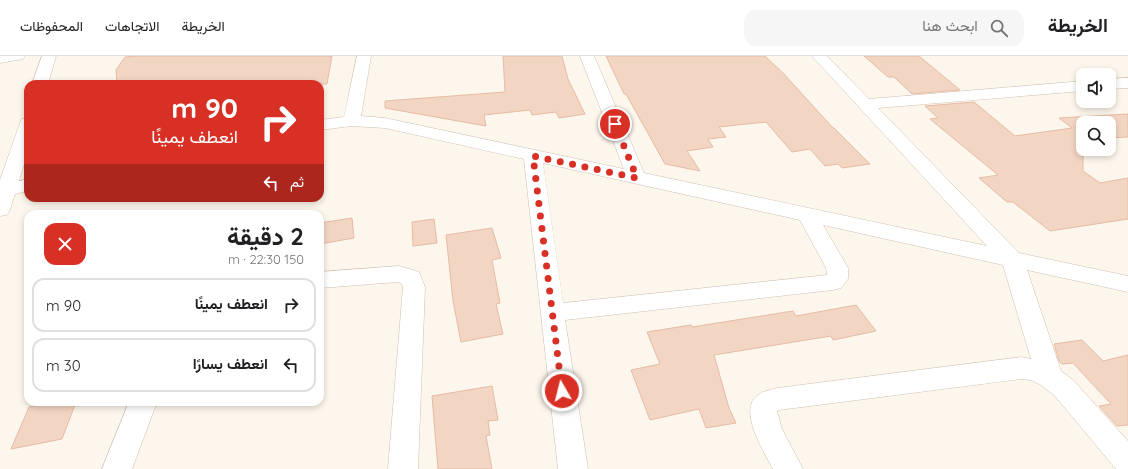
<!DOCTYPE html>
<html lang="ar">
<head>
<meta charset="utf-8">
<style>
	:root { --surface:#fff; --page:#f6f6f6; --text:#202124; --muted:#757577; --line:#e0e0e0 }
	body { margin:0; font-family:Quicksand,Vazirmatn,sans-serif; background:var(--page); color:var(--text); direction:rtl; height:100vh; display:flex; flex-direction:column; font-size:15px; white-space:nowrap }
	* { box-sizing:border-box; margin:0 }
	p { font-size:13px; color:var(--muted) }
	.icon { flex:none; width:22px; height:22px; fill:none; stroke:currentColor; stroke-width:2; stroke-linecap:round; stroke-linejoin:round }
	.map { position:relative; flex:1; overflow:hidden; direction:ltr }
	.panel { position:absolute; left:24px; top:154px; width:300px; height:196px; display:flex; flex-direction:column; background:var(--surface); border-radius:12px; box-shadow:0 2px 6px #0003; direction:rtl }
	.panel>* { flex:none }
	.guide { position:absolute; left:24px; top:24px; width:300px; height:122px; border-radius:12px; box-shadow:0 2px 6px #0003; direction:rtl; background:#d93025; color:#fff; overflow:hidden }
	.tools { position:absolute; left:1076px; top:12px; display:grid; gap:8px }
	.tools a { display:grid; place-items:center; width:40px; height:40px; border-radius:8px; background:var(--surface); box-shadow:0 2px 6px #0003; font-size:20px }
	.pin { position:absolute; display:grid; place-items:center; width:34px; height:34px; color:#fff; margin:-17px; border:2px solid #fff; border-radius:50%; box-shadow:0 1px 4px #0007 }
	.me { position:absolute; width:44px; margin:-22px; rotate:352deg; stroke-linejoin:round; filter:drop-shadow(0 0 3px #0008) }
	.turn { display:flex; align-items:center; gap:14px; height:84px; padding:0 20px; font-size:18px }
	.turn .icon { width:52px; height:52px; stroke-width:2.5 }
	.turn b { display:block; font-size:28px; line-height:34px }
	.then { display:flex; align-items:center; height:38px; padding:0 20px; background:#0003; gap:8px; font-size:15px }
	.round { display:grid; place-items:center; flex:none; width:42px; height:42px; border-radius:12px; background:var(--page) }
	.head { display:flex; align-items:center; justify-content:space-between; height:68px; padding:0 20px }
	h1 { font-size:24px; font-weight:700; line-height:30px }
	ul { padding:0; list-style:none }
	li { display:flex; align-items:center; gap:12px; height:54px; margin:0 8px 6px; padding:0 12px; border:2px solid var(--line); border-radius:12px }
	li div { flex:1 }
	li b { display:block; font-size:15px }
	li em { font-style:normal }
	header { display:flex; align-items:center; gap:24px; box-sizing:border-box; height:56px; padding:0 20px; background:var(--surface); border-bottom:1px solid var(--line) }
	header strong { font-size:19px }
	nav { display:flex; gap:22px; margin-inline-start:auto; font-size:14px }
	.search { width:280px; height:36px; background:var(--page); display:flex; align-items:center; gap:10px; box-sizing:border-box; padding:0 14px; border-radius:12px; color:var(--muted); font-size:15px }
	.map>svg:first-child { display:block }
	.building { fill:#f3d5c3; stroke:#e6bba3 }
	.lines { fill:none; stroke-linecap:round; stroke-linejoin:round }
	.minor-casing { stroke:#d1beb0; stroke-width:1 }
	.secondary-casing { stroke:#d6c0b0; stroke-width:1 }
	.minor { fill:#fff; fill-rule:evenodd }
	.secondary { fill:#fff; fill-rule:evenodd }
	.route { stroke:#d93025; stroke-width:7; stroke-dasharray:0 12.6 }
</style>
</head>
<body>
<header>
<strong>الخريطة</strong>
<div class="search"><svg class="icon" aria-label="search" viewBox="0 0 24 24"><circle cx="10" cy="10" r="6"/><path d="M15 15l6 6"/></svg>ابحث هنا</div>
<nav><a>الخريطة</a><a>الاتجاهات</a><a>المحفوظات</a></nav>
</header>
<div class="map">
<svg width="1128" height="413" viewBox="0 0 1128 413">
	<rect width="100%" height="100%" fill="#fdf6ec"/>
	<path class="building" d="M 137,0 L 332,0 L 327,28 L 117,28 L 116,14 L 125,1 Z
		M 503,0 L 562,0 L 568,23 L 585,58 L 559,62 L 556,56 L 532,59 L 530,54 L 484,59 L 486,70 L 385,52 L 385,45 L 505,36 Z
		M 606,0 L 765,0 L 784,18 L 833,72 L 834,72 L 870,108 L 842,112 L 838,108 L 825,110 L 810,93 L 792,96 L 766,66 L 719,71 L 726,81 L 708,83 L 713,91 L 687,95 L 700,115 L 665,108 L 626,38 L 624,38 Z
		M 864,0 L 919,0 L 960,34 L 912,38 L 894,21 L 888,21 Z
		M 974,46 L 1015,80 L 1072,72 L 1059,62 L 1128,58 L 1128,81 L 1109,82 L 1109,67 L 1083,67 L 1083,115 L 1100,127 L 1128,122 L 1128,163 L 1050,175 L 1013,146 L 1007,146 L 979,122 L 998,119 L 930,63 L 938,62 L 925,50 Z
		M 352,162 L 354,182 L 320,188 L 320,167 Z
		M 434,163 L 437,187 L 413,190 L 412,166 Z
		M 492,172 L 501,202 L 492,204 L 500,247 L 496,248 L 503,278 L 461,286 L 453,245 L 446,179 Z
		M 856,249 L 876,275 L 833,284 L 831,280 L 714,299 L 729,352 L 736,367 L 706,372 L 699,353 L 650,364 L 631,314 L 660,308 L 647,276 L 691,269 L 692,271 L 793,255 L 796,260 Z
		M 1082,284 L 1103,305 L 1128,299 L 1128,369 L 1117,370 L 1099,350 L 1111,348 L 1073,307 L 1062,308 L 1059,305 L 1054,288 Z
		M 492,330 L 498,364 L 488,365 L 490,379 L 486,380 L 492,413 L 438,413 L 432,340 Z
		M 56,346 L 76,346 L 62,383 L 11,393 L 29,351 Z"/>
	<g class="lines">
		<g class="minor-casing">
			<path id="minor" d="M 0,0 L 25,0 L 23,3 L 0,7 Z
				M 357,0 L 371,0 L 361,60 L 385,62 L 624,113 L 580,0 L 594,0 L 644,117 L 987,190 L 812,0 L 827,0 L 869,43 L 1083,25 L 1083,35 L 878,52 L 1019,197 L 1128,220 L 1128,236 L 1027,214 L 1061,315 L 1073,324 L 1128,385 L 1128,413 L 1116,413 L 1055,340 L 1041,329 L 1031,324 L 1021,323 L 779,354 L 777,355 L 782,373 L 803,413 L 773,413 C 764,396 738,355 757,340 C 762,335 771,334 777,332 L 1021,301 L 1031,303 L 1003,209 L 823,169 L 848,212 L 848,223 L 841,232 L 833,234 L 565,264 L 588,413 L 558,413 L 524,103 L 385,72 L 352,70 L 320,74 L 320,64 L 344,61 ZM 543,107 L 800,164 L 826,212 L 827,219 L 563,247 Z
				M 1128,22 L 1128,32 L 1109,33 L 1109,23 Z
				M 28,123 L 28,135 L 6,140 L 0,138 L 0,130 Z
				M 399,210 L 419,216 L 425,231 L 418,413 L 388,413 L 403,231 L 401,227 L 398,226 L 320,232 L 320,216 Z
				M 129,346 L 157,346 L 132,413 L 102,413 Z"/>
		</g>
		<g class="secondary-casing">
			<path id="secondary" d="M 42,0 L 56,0 L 48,28 L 32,28 Z
				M 28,62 L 28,95 L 10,154 L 7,159 L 0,160 L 0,124 L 20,67 L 22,63 Z"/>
		</g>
		<use href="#minor" class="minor"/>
		<use href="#secondary" class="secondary"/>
	</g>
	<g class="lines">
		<path class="route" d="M 562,335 L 533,100 L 637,122 L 615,68"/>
	</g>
</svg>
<div class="tools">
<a><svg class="icon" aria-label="sound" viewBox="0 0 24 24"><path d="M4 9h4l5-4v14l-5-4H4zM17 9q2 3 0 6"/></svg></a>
<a><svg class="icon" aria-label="search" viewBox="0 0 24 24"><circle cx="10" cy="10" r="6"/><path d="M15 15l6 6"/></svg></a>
</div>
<div class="pin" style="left:615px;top:68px;background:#d93025"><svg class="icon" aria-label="arrive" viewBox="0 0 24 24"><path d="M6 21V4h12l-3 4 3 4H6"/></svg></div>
<svg class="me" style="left:562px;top:335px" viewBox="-20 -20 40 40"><circle r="17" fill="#d93025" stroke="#fff" stroke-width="3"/><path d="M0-11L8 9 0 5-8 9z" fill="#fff"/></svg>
<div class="guide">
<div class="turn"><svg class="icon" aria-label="right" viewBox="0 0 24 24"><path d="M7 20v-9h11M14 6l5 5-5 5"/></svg><div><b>90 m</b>انعطف يمينًا</div></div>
<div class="then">ثم<svg class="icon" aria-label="left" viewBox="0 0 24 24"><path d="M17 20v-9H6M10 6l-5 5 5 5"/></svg></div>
</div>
<section class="panel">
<div class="head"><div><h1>2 دقيقة</h1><p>150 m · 22:30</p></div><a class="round" style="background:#d93025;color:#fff"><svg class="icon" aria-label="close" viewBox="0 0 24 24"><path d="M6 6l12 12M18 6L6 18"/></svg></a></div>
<ul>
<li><svg class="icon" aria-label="right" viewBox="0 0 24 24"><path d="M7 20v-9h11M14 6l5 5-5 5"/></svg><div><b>انعطف يمينًا</b></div><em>90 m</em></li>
<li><svg class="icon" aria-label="left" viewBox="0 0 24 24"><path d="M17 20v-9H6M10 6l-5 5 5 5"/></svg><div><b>انعطف يسارًا</b></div><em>30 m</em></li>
</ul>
</section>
</div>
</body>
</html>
